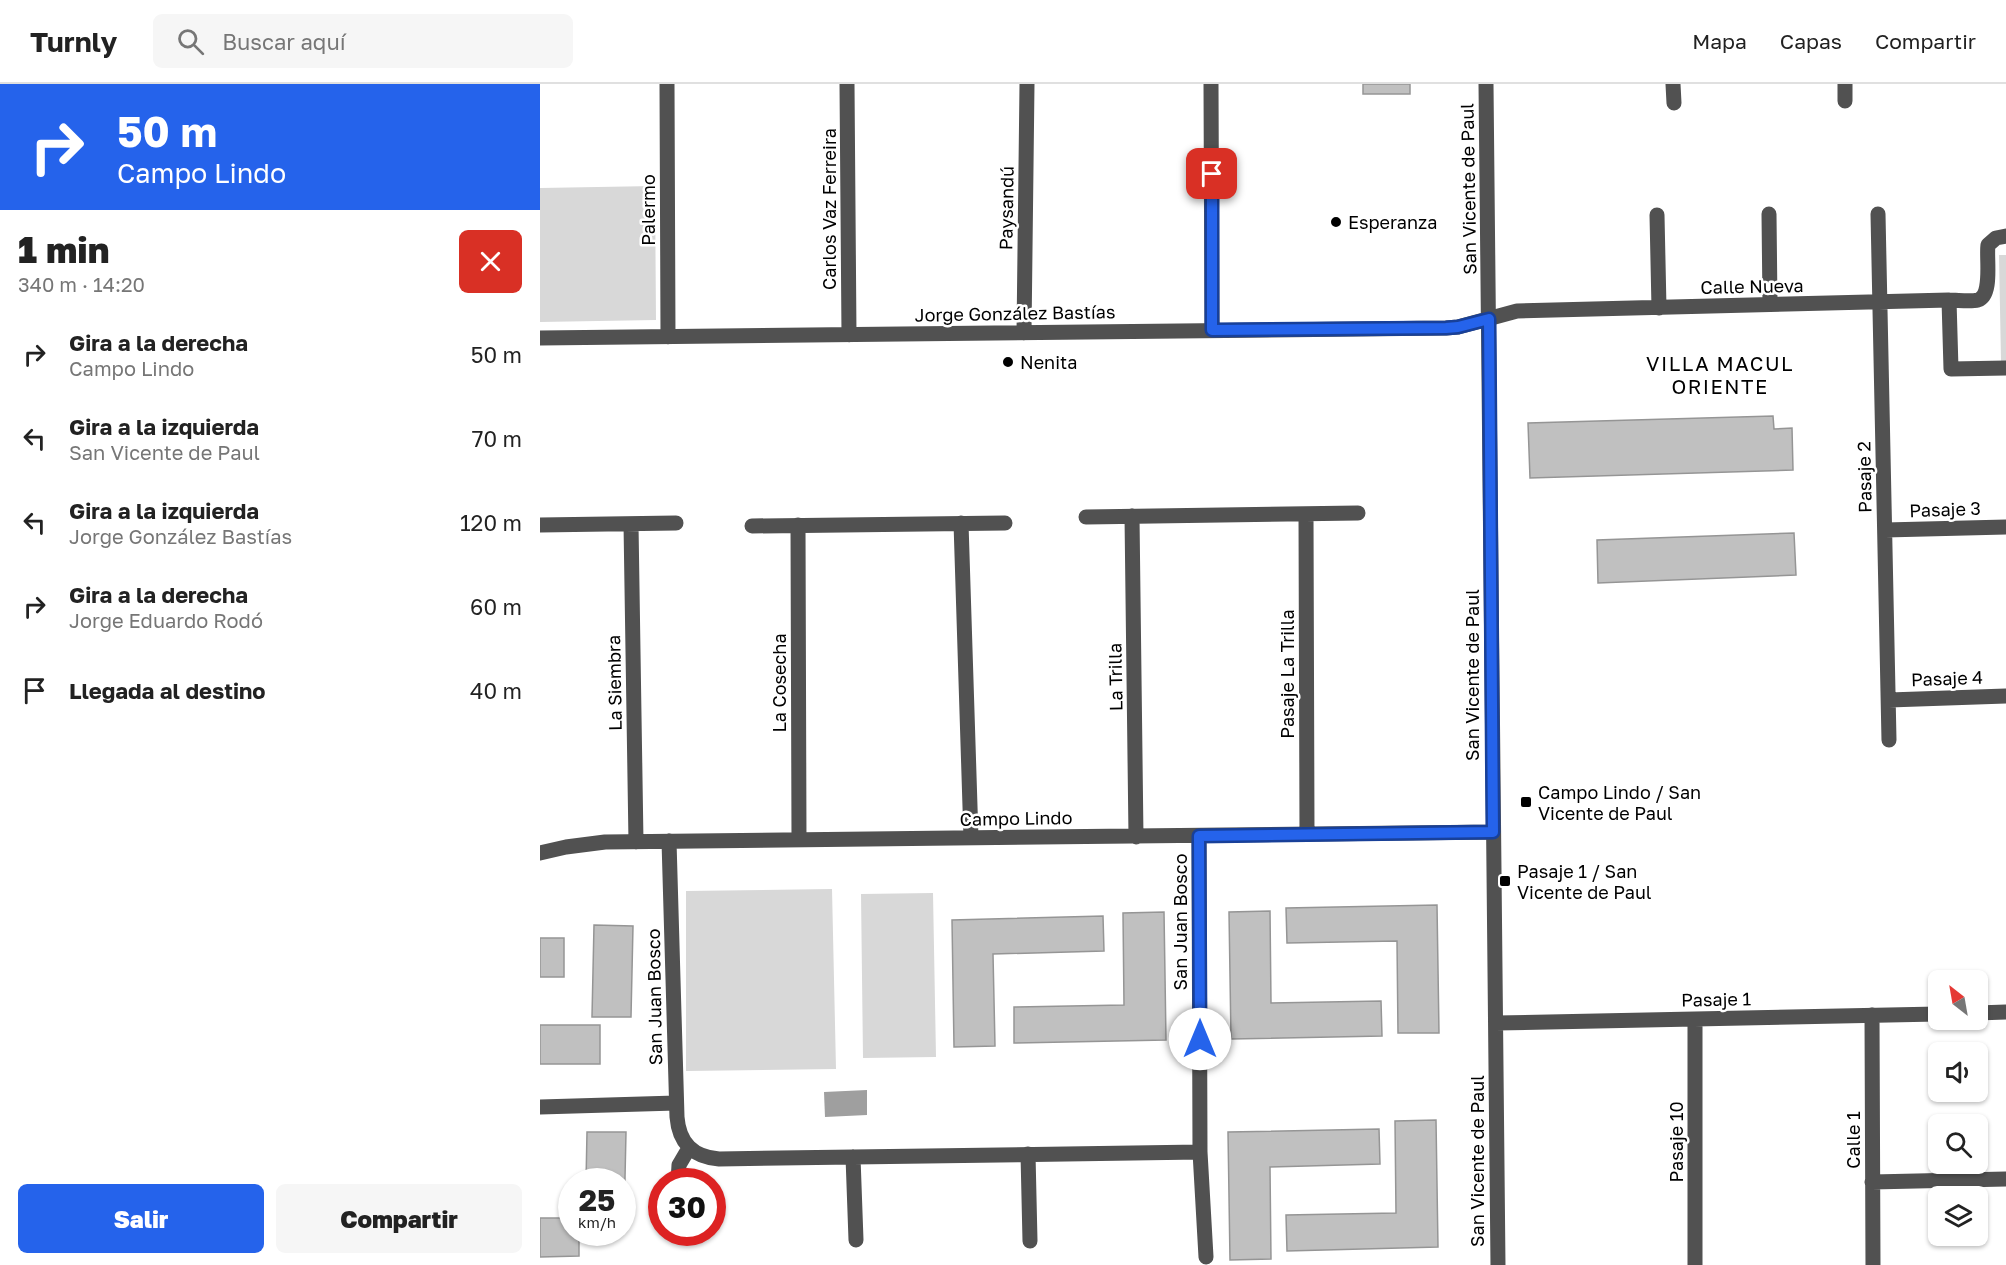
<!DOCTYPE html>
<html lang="es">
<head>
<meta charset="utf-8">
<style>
	:root { --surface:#fff; --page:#f6f6f6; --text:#222; --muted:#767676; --line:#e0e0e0; --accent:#2563eb }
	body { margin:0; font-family:"Golos Text",sans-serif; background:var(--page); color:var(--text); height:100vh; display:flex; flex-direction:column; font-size:22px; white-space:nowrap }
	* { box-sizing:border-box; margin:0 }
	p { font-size:20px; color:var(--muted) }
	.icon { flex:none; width:33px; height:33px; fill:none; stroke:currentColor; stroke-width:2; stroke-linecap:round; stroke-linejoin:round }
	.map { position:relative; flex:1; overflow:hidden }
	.sheet { display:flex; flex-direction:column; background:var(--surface); width:540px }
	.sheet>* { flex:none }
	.hud { background:#2563eb; color:#fff; overflow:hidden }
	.needle { width:39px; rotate:329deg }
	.buttons { position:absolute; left:1388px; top:886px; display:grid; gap:12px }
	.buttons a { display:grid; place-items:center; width:60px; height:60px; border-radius:9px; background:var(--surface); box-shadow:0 2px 4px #0004; font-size:30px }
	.speed { position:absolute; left:18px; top:1084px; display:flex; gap:12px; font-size:30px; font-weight:700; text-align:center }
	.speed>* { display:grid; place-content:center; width:78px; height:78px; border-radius:50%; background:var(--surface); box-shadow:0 2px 4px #0004; line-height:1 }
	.speed small { font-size:15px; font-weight:400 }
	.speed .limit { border:9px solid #d22; background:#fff; color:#111 }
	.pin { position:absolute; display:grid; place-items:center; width:51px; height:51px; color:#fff; margin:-26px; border-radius:12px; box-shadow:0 3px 9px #0006 }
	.me { position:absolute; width:66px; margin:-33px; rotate:0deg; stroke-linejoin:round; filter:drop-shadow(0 0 4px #0008) }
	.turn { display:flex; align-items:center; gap:21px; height:126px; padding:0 18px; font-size:27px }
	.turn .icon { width:78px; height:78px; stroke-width:2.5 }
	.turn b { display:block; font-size:42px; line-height:51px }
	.round { display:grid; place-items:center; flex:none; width:63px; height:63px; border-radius:9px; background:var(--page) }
	.headline { display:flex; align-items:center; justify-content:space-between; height:102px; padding:0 18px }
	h1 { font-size:36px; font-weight:800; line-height:45px }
	.primary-button { display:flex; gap:12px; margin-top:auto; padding:12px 18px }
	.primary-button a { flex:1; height:69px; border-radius:9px; background:var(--accent); color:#fff; font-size:24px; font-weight:800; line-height:69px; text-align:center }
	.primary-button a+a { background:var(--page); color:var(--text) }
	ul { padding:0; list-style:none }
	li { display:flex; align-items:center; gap:18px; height:84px; padding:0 18px }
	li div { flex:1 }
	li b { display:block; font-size:22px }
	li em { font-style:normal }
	header { display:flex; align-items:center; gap:36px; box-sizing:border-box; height:84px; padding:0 30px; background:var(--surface); border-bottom:2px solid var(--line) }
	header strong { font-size:28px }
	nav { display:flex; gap:33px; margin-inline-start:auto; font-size:21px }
	.search { width:420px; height:54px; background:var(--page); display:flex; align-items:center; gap:15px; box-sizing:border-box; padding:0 21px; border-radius:9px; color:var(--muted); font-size:22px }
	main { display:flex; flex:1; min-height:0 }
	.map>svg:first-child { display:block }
	.green { fill:#d8d8d8 }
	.water { fill:#9f9f9f }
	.building { fill:#c0c0c0; stroke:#959595; stroke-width:1.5 }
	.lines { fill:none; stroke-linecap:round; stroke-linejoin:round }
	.minor { stroke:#515151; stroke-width:15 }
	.route-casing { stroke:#184099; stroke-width:15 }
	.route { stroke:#2563eb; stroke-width:10 }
	.poi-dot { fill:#000; stroke:#fff; stroke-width:2 }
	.labels { text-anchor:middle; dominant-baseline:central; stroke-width:5; stroke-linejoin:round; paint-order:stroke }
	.street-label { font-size:18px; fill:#000; stroke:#fff }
	.poi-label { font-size:18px; fill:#000; stroke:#fff; text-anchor:start }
	.neighbourhood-label { font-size:20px; letter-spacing:1.5px; fill:#000; stroke:#fff }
</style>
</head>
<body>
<header>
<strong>Turnly</strong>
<div class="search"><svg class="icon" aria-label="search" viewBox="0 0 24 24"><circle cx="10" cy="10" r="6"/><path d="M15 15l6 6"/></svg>Buscar aquí</div>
<nav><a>Mapa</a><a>Capas</a><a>Compartir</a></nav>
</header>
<main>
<section class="sheet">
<div class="hud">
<div class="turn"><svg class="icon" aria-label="right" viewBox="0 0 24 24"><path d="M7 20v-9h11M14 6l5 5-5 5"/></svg><div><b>50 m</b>Campo Lindo</div></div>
</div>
<div class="headline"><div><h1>1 min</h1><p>340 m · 14:20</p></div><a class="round" style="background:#d93025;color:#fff"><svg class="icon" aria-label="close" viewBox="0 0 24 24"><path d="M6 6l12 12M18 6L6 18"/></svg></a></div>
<ul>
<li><svg class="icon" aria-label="right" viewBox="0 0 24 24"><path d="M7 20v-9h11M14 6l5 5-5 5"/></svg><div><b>Gira a la derecha</b><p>Campo Lindo</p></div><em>50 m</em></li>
<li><svg class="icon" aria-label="left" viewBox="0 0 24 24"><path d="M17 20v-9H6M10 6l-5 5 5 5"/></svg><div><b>Gira a la izquierda</b><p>San Vicente de Paul</p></div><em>70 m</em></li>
<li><svg class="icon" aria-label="left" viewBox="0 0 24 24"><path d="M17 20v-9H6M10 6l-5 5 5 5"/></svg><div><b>Gira a la izquierda</b><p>Jorge González Bastías</p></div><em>120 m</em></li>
<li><svg class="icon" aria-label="right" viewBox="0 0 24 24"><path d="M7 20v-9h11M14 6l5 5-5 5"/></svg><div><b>Gira a la derecha</b><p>Jorge Eduardo Rodó</p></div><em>60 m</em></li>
<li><svg class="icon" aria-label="arrive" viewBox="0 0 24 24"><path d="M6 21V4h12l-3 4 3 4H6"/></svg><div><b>Llegada al destino</b></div><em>40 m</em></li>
</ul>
<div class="primary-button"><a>Salir</a><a>Compartir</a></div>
</section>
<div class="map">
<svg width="1466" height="1181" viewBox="0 0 1466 1181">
	<rect width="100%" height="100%" fill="#fff"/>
	<path class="green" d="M 115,102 L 116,236 L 0,238 L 0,104 Z
		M 1459,171 L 1466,171 L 1466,278 L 1461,278 Z
		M 292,805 L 296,985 L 146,987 L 146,807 Z
		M 393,809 L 396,973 L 323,974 L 321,810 Z"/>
	<path class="water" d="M 327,1006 L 327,1031 L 285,1033 L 284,1008 Z"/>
	<path class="building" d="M 823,0 L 870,0 L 870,10 L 823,10 Z
		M 1233,332 L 1234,345 L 1252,344 L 1253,386 L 990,394 L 988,339 Z
		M 1254,449 L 1256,491 L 1058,499 L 1057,456 Z
		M 897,821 L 899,949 L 858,949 L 857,857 L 747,859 L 746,824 Z
		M 730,827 L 731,919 L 841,917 L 842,952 L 691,955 L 689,828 Z
		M 624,828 L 626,956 L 474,959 L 474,923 L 584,921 L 583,829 Z
		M 563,832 L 564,867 L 453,870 L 455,962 L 414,963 L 412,836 Z
		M 54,841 L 93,842 L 91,933 L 52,933 Z
		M 0,854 L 24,854 L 24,893 L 0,893 Z
		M 0,941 L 60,941 L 60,980 L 0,980 Z
		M 896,1036 L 898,1163 L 747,1167 L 746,1131 L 856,1129 L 855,1037 Z
		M 839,1045 L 840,1080 L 730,1083 L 731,1175 L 690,1176 L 688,1048 Z
		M 47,1048 L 86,1048 L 84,1140 L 82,1140 L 82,1098 L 46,1098 Z
		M 0,1134 L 32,1134 L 32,1149 L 39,1149 L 39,1172 L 0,1173 Z"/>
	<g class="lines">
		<path class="minor" d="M 127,0 L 128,253
			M 307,0 L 309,251
			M 671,0 L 672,246
			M 946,0 L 958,1181
			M 1133,0 L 1134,19
			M 1305,0 L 1305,17
			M 1229,130 L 1230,220
			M 1338,130 L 1349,656
			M 1117,131 L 1119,224
			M 1409,216 C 1418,216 1430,218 1438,216 C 1453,211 1446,174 1448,161 L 1456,154 L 1466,152
			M 484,249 L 487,0
			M 0,254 L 906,244 L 918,243 L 977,227 L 1409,216 L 1411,285 L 1466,284
			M 766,430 L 767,750
			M 592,432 L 596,753
			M 546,433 L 818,429
			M 421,439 L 431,754
			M 91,440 L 96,758
			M 0,441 L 136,439
			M 258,441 L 259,756
			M 212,442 L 465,439
			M 1345,446 L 1466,443
			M 1349,616 L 1466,612
			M 659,752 L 660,1068 L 666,1173
			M 129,757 L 137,1033 C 139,1059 153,1073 179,1075 L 660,1068
			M 0,769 L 26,763 L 65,758 L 953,748
			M 1437,929 L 1466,928
			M 1332,931 L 1333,1181
			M 1155,935 L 1155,1181
			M 956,939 L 1398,930
			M 0,1023 L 136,1019
			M 488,1070 L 490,1157
			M 313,1073 L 316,1156
			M 138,1098 L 139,1081 L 149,1064
			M 1332,1098 L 1466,1095
			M 138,1152 L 138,1149"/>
	</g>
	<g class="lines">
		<g class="route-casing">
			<path id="route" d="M 660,955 L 659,752 L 953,748 L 949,235 L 918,243 L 906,244 L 672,246 L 672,90"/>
		</g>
		<use href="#route" class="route"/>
	</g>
	<g class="poi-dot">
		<circle cx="796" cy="138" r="6"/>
		<circle cx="468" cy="278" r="6"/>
		<rect x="980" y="712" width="12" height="12" rx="3"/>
		<rect x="959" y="791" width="12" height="12" rx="3"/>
	</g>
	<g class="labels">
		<g class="street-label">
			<text transform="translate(928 105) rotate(-91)">San Vicente de Paul</text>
			<text transform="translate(466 124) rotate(-89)">Paysandú</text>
			<text transform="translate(289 125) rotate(-90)">Carlos Vaz Ferreira</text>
			<text transform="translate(108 126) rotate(-90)">Palermo</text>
			<text transform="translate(1212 202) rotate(-1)">Calle Nueva</text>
			<text transform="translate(475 229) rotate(-1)">Jorge González Bastías</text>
			<text transform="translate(1324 393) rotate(-91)">Pasaje 2</text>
			<text transform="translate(1405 425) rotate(-2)">Pasaje 3</text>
			<text transform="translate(747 590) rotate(-90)">Pasaje La Trilla</text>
			<text transform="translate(932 591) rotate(-90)">San Vicente de Paul</text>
			<text transform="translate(575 593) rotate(-91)">La Trilla</text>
			<text transform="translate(1407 594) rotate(-2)">Pasaje 4</text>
			<text transform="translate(74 599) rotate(-91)">La Siembra</text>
			<text transform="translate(239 599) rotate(-90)">La Cosecha</text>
			<text transform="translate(476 734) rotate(-1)">Campo Lindo</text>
			<text transform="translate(640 838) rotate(-90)">San Juan Bosco</text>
			<text transform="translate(114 913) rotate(-91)">San Juan Bosco</text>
			<text transform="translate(1176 915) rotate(-1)">Pasaje 1</text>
			<text transform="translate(1313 1056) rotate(-90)">Calle 1</text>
			<text transform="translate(1136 1058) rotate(-90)">Pasaje 10</text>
			<text transform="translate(937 1077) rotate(-90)">San Vicente de Paul</text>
		</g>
		<g class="poi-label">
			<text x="808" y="138">Esperanza</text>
			<text x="480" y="278">Nenita</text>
			<text x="998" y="708">Campo Lindo / San<tspan x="998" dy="21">Vicente de Paul</tspan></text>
			<text x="977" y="787">Pasaje 1 / San<tspan x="977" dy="21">Vicente de Paul</tspan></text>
		</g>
		<g class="neighbourhood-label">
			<text x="1180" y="279">VILLA MACUL<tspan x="1180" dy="23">ORIENTE</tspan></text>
		</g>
	</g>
</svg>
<div class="buttons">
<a><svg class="needle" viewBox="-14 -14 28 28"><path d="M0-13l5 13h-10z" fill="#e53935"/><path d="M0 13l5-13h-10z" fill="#767676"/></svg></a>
<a><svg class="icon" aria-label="sound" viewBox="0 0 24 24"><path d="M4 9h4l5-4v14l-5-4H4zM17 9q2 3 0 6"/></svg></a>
<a><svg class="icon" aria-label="search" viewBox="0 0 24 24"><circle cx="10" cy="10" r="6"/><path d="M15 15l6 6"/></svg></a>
<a><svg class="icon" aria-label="layers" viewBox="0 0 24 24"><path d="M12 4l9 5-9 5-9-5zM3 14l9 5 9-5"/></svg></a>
</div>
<div class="speed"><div>25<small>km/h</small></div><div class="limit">30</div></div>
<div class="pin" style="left:672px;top:90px;background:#d93025"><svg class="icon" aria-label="arrive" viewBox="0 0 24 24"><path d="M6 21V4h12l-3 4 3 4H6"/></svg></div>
<svg class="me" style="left:660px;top:955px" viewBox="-20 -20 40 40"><circle r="19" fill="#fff"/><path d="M0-13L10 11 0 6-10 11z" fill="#2563eb"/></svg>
</div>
</main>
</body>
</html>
